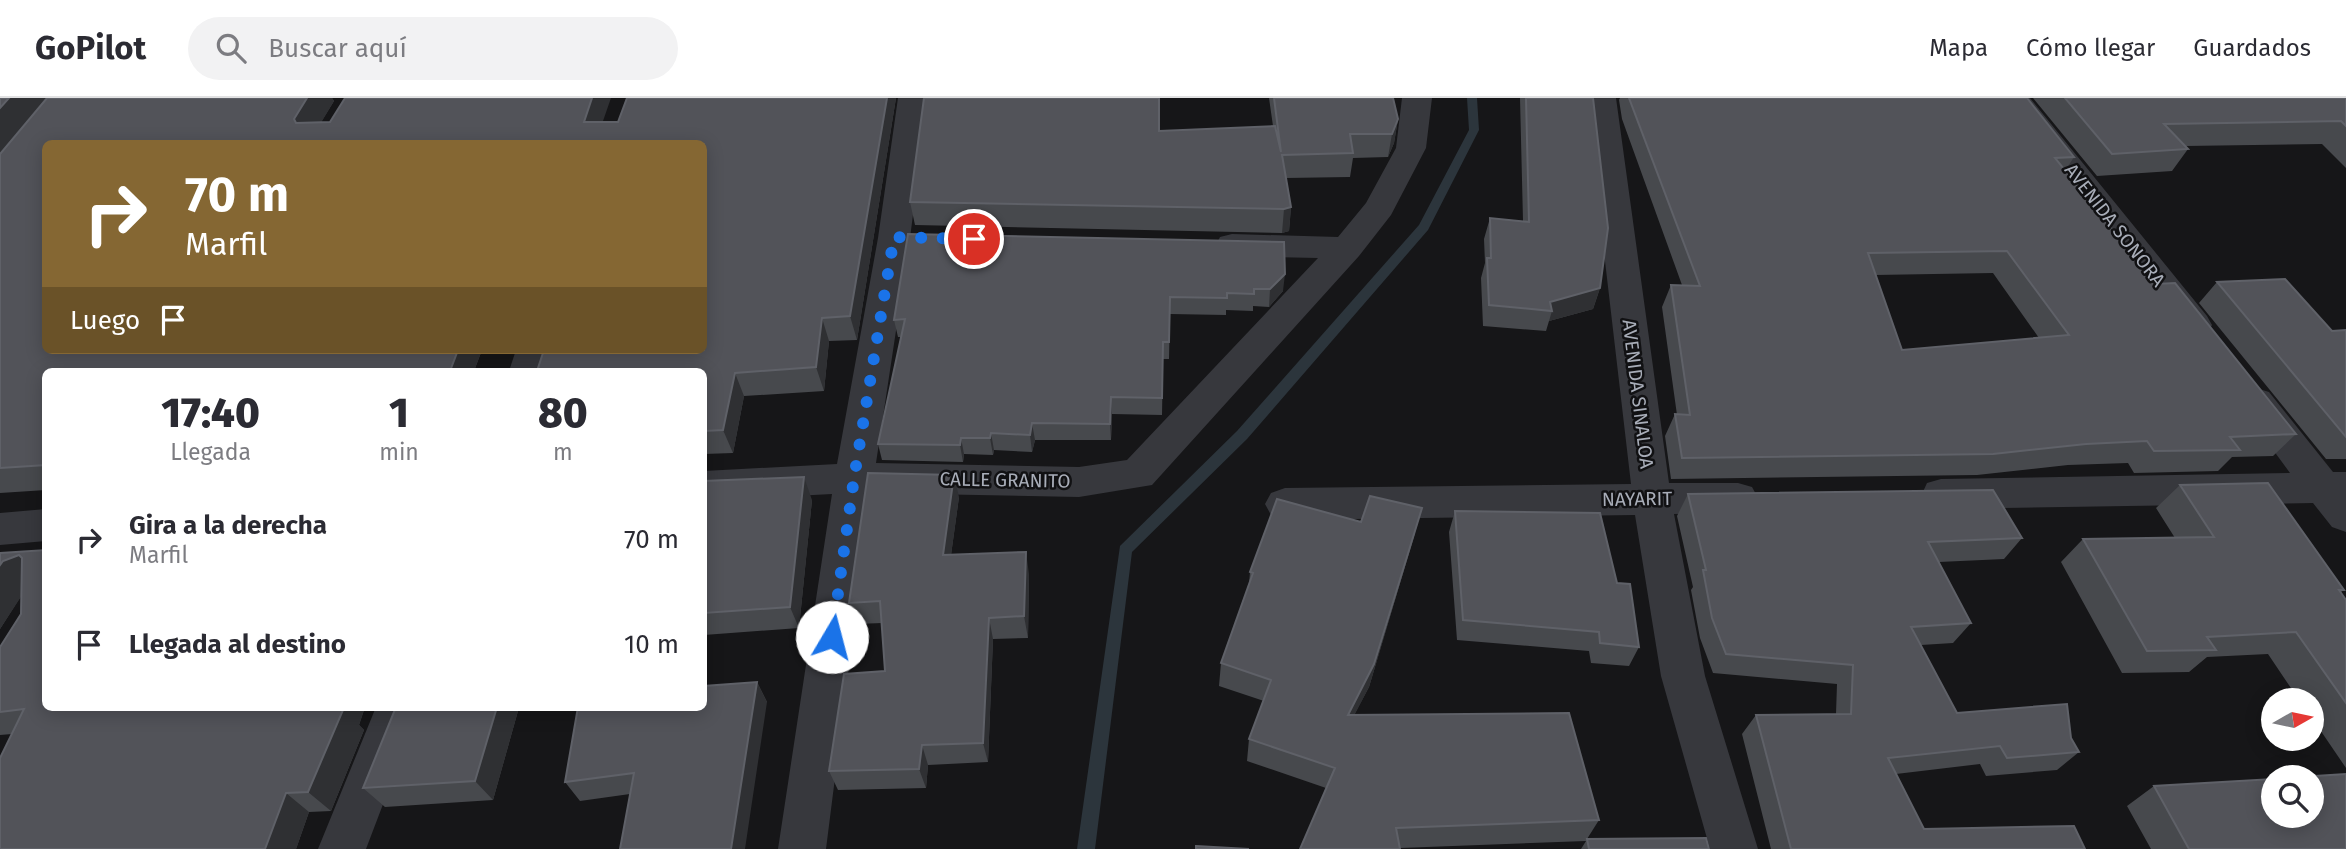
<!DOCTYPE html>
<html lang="es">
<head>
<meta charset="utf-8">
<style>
	:root { --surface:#fff; --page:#f2f2f3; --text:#2b2b33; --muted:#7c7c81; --line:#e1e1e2 }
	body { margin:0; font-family:"Fira Sans",sans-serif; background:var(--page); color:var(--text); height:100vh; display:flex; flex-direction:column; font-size:26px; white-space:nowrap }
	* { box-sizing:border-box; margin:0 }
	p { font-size:23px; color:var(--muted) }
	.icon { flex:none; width:38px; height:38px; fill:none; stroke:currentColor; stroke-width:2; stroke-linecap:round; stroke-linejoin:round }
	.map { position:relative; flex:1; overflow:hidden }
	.panel { position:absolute; left:42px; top:270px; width:665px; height:343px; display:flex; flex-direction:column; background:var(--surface); border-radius:10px; box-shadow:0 4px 18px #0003 }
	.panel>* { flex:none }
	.top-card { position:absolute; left:42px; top:42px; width:665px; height:214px; border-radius:10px; box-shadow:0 4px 18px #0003; background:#856733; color:#fff; overflow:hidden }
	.needle { width:46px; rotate:81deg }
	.tools { position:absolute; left:2261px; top:590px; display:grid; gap:14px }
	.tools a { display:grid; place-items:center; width:63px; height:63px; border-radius:50%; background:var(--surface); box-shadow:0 4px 18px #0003; font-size:35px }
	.pin { position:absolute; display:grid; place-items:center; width:60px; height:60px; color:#fff; margin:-30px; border:4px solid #fff; border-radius:50%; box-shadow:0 2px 7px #0007 }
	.me { position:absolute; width:77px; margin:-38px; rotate:8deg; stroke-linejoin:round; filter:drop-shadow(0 0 5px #0008) }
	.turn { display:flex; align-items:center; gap:24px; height:147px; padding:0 28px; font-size:32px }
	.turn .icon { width:91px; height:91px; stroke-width:2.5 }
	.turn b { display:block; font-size:49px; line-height:60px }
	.then { display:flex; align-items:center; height:66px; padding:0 28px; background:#0003; gap:14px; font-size:26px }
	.eta { display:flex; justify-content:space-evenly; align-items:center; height:119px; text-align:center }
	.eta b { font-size:42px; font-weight:800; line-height:49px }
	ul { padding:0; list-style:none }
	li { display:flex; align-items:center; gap:21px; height:105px; padding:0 28px }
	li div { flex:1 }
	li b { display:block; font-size:26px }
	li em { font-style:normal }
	header { display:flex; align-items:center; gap:42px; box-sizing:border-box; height:98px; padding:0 35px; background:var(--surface); border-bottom:2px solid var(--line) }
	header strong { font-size:33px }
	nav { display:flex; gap:38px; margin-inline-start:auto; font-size:24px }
	.search { width:490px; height:63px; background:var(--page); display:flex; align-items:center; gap:18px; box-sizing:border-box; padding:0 24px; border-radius:38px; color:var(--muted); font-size:26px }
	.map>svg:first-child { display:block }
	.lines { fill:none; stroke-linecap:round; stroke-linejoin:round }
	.stream { fill:#2c353c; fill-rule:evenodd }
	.minor { fill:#37383d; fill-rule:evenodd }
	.wall { fill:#47494d; fill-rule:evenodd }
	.shaded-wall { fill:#2f3033 }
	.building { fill:#525359; stroke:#5f6168; stroke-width:2; fill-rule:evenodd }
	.route { stroke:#1a73e8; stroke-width:12; stroke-dasharray:0 21.6 }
	.labels { text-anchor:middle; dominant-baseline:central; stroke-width:5; stroke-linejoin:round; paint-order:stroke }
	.street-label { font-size:19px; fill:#a8adb8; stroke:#111113 }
</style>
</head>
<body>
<header>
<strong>GoPilot</strong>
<div class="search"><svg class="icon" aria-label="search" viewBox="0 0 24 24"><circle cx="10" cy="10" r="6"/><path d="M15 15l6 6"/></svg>Buscar aquí</div>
<nav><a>Mapa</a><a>Cómo llegar</a><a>Guardados</a></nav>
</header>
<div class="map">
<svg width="2346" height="751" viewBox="0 0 2346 751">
	<rect width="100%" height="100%" fill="#161618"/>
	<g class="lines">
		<path class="stream" d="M 1467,0 L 1477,0 L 1479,32 L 1428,132 L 1247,341 L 1132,454 L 1095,751 L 1077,751 L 1120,448 L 1237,333 L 1419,127 L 1469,32 Z"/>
		<path class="minor" d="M 898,0 L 928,0 L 910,140 L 876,365 L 1079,369 L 1127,362 L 1318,160 L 1232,158 L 1220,155 L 1216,147 L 1220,139 L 1232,136 L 1338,139 L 1366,105 L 1396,50 L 1402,0 L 1432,0 L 1426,50 L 1391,117 L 1359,158 L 1152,387 L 1079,399 L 871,395 L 826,751 L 778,751 L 832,396 L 704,403 L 704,373 L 837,366 L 878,140 Z
			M 1586,0 L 1616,0 L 1669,385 L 1738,385 L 1752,389 L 1758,400 L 1752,411 L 1738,415 L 1674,416 L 1705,578 L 1758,751 L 1710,751 L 1661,578 L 1635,417 L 1285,422 L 1271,417 L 1265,406 L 1271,395 L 1285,390 L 1631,386 Z
			M 2000,0 L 2030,0 L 2207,218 L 2212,227 L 2207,236 L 2195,239 L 2183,236 Z
			M 516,252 L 552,252 L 545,273 L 509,273 Z
			M 2256,290 L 2269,294 L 2333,374 L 2346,374 L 2346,434 L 2332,429 L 2313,405 L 1941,411 L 1927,407 L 1922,396 L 1927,385 L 1941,381 L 2290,375 L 2238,304 L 2243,294 Z
			M 46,411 L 46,443 L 0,447 L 0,415 Z
			M 376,609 L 420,609 L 366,751 L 318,751 Z"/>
	</g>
	<path class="wall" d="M 0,0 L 332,0 L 334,3 L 321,24 L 618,24 L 627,0 L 896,0 L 857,242 L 829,243 L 824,293 L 744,298 L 733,355 L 704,356 L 704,46 L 46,46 L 46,252 L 482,252 L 474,273 L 46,273 L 46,392 L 0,395 Z
		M 1269,0 L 1393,0 L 1398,21 L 1394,45 L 1388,59 L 1353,60 L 1350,79 L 1286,80 L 1291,109 L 1289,133 L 1282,135 L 915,127 L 910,104 L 1159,33 L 1273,28 Z
		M 1520,0 L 1593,0 L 1600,190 L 1593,211 L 1549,223 L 1546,233 L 1483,228 L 1481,180 L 1485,165 L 1484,141 L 1490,120 L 1523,123 Z
		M 1620,0 L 2027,0 L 2074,59 L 2065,73 L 2156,186 L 2296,336 L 2273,358 L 2232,359 L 2218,373 L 2134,375 L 2128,365 L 2068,367 L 1977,377 L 1671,381 L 1665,338 L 1675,316 L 1677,317 L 1662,209 L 1671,187 L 1682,187 L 1622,21 L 1619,2 ZM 1993,175 L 2039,240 L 1902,252 L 1875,177 Z
		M 2033,0 L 2346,0 L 2346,70 L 2322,46 L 2185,48 L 2188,51 L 2172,73 L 2097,78 Z
		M 908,136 L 1283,193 L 1269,209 L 1253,208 L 1253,213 L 1226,212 L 1226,217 L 1170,216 L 1169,261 L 1163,261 L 1162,317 L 1112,316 L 1111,342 L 1035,342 L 1032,354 L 994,352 L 993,357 L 964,356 L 963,364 L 882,362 L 878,346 L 901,239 L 898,239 L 894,222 Z
		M 2217,184 L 2332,233 L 2346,232 L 2346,361 L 2326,361 L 2199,205 Z
		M 704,383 L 812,402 L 799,530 L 704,537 Z
		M 2180,387 L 2344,492 L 2341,494 L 2346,502 L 2346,670 L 2312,620 L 2312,602 L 2299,602 L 2268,556 L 2207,559 L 2189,574 L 2122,575 L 2061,464 L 2083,441 L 2175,440 L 2156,410 Z
		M 1688,396 L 2022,440 L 2004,461 L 1939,464 L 1971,525 L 1953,545 L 1921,547 L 1957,615 L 2071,640 L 2079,654 L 2057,672 L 1986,678 L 1980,666 L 1896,676 L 1924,731 L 2085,751 L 1771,751 L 1742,636 L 1756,617 L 1836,616 L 1837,586 L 1713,575 L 1700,540 L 1691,492 L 1693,489 L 1677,418 Z
		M 959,399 L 951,457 L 1029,476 L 1028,540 L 993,541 L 988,664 L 928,667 L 926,690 L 838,692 L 829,673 L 885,573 L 882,525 L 857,526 L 849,505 Z
		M 1455,413 L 1617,485 L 1639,549 L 1629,568 L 1591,565 L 1589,553 L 1457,542 L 1449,434 Z
		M 1361,424 L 1415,435 L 1369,589 L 1354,617 L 1599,722 L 1587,741 L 1709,751 L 1581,751 L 1586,743 L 1400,750 L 1326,690 L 1247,663 L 1249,641 L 1264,603 L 1219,588 L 1221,565 L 1249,486 L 1250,474 Z
		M 46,452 L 46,609 L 365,609 L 359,627 L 364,632 L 331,713 L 309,714 L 296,751 L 0,751 L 12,636 L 0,637 L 0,549 L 21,516 L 21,498 L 0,531 L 0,455 Z
		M 757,584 L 767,604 L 630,696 L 580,703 L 565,684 Z
		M 396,609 L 547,609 L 546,612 L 518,613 L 493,702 L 385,709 L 363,690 Z
		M 2154,688 L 2346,751 L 2151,751 L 2127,708 Z"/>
	<path class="shaded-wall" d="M 9,0 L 50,0 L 0,57 L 0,10 Z
		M 307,0 L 332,0 L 334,3 L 309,45 L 294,21 Z
		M 592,0 L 611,0 L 595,46 L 584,24 Z
		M 887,0 L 896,0 L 857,242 L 850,218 Z
		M 1398,21 L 1394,45 L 1388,59 L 1392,36 Z
		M 1291,109 L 1289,133 L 1282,135 L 1284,111 Z
		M 1285,176 L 1283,193 L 1269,209 L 1270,191 Z
		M 1600,190 L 1593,211 L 1549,223 L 1552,213 L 1550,204 Z
		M 822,220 L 829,243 L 824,293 L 816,269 Z
		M 458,252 L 482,252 L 474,273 L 450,273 Z
		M 735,275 L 744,298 L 733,355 L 723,332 Z
		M 1111,299 L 1112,316 L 1111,342 L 1110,326 Z
		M 1032,325 L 1035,342 L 1032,354 L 1030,337 Z
		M 991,335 L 994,352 L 993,357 L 990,340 Z
		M 961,340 L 964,356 L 963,364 L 960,347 Z
		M 954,377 L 959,399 L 948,479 L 943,457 Z
		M 804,379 L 812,402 L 799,530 L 790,509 Z
		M 1422,410 L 1415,435 L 1369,589 L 1343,639 L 1348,617 Z
		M 1026,454 L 1029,476 L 1028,540 L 1024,518 Z
		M 19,457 L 45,480 L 30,485 L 0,531 L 0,467 L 3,463 Z
		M 989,520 L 993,541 L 988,664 L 983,645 Z
		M 757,584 L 767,604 L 745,751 L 731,751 Z
		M 337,609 L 365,609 L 359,627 L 364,632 L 331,713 L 308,694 Z
		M 497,609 L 515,609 L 518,613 L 493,702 L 475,683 Z
		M 922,647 L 928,667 L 926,690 L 919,671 Z
		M 286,695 L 309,714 L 296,751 L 265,751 Z"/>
	<path class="building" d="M 0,0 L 9,0 L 0,10 Z
		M 47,0 L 307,0 L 294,21 L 296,25 L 330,24 L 345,0 L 592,0 L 584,24 L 618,24 L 627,0 L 887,0 L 850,218 L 822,220 L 816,269 L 735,275 L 723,332 L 704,333 L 704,273 L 537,273 L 544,252 L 704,252 L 704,46 L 46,46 L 46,252 L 458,252 L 450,273 L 46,273 L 46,367 L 0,370 L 0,56 Z
		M 924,0 L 1159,0 L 1159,33 L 1275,28 L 1281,54 L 1274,0 L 1393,0 L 1398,21 L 1392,36 L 1350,36 L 1353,55 L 1282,57 L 1291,109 L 1284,111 L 910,104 Z
		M 1526,0 L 1593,0 L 1608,130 L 1600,190 L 1550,204 L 1552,213 L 1489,207 L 1487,160 L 1491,160 L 1490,120 L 1529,124 Z
		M 1629,0 L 2027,0 L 2074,59 L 2055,60 L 2156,186 L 2175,185 L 2296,336 L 2230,339 L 2240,352 L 2154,353 L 2147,343 L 2086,346 L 1993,356 L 1682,360 L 1675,316 L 1690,317 L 1671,187 L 1700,188 ZM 2007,153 L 2069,237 L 1902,252 L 1868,155 Z
		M 2065,0 L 2346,0 L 2346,28 L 2341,23 L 2164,26 L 2188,51 L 2112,56 Z
		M 908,136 L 1284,144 L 1285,176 L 1270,191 L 1254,191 L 1254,196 L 1227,195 L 1227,200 L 1170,199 L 1169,244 L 1163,244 L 1162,300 L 1111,299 L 1110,326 L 1032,325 L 1030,337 L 991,335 L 990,340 L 961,340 L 960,347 L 878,346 L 905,221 L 894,222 Z
		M 2285,181 L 2332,233 L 2346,232 L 2346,339 L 2217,184 Z
		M 868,375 L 954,377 L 943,457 L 1026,454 L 1024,518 L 989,520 L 983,645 L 922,647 L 919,671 L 829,673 L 844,576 L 885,573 L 880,503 L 849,505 Z
		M 804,379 L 790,509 L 704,515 L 704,383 Z
		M 2268,385 L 2344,492 L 2339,492 L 2346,502 L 2346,605 L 2296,534 L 2207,539 L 2216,552 L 2147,553 L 2083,441 L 2214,439 L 2180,387 Z
		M 1993,392 L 2022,440 L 1928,444 L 1971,525 L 1911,529 L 1957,615 L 2067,606 L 2071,640 L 2079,654 L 2007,660 L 2000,648 L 1888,660 L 1924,731 L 2074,728 L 2085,751 L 1791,751 L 1756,617 L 1851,616 L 1853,567 L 1726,556 L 1712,520 L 1703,472 L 1706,472 L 1688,396 Z
		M 1370,398 L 1422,410 L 1374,566 L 1348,617 L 1569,615 L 1599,722 L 1396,730 L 1400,751 L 1300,751 L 1335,670 L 1249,641 L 1271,582 L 1221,565 L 1253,475 L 1250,474 L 1277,401 L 1361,424 Z
		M 1455,413 L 1600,415 L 1617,485 L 1630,486 L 1639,549 L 1600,545 L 1599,534 L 1463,522 Z
		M 46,452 L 46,609 L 337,609 L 335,612 L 343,612 L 308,694 L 286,695 L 265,751 L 0,751 L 0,660 L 24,611 L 0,614 L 0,549 L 21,516 L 22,460 L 19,457 L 3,463 L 0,467 L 0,455 Z
		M 757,584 L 731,751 L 620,751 L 634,675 L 565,684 L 578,609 L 704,609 L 704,588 Z
		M 396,609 L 497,609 L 475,683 L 363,690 Z
		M 2346,676 L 2346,751 L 2189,751 L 2154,688 L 2273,681 L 2273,718 L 2312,718 L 2312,679 L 2299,679 Z
		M 1706,740 L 1709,751 L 1589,751 L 1587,741 Z
		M 1196,748 L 1249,751 L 1196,751 Z"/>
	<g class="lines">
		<path class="route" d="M 832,539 L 854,380 L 894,139 L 974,141"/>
	</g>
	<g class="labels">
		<g class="street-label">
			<text transform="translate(2115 127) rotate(52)">AVENIDA SONORA</text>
			<text transform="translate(1638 296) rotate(83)">AVENIDA SINALOA</text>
			<text transform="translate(1005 382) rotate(1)">CALLE GRANITO</text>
			<text transform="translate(1637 401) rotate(-1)">NAYARIT</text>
		</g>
	</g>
</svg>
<div class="tools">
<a><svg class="needle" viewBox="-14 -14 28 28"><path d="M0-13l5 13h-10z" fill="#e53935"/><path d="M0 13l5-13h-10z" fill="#7c7c81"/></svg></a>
<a><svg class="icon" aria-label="search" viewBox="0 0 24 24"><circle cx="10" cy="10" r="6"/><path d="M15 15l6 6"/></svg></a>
</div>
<div class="pin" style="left:974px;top:141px;background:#d93025"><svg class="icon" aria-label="arrive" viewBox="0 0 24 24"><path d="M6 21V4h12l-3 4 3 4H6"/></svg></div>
<svg class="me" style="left:832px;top:539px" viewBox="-20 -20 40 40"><circle r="19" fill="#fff"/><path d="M0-13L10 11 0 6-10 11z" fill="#1a73e8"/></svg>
<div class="top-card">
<div class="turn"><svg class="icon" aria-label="right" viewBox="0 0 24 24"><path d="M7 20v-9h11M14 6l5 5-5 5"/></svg><div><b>70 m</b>Marfil</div></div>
<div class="then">Luego<svg class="icon" aria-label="arrive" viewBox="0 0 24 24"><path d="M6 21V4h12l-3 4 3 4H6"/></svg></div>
</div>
<section class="panel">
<div class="eta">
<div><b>17:40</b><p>Llegada</p></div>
<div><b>1</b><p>min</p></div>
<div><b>80</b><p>m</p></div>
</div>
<ul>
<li><svg class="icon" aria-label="right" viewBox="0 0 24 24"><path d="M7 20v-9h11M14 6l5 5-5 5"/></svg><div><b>Gira a la derecha</b><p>Marfil</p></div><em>70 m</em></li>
<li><svg class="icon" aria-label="arrive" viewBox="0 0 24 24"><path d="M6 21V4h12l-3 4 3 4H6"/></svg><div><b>Llegada al destino</b></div><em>10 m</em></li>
</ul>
</section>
</div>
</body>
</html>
